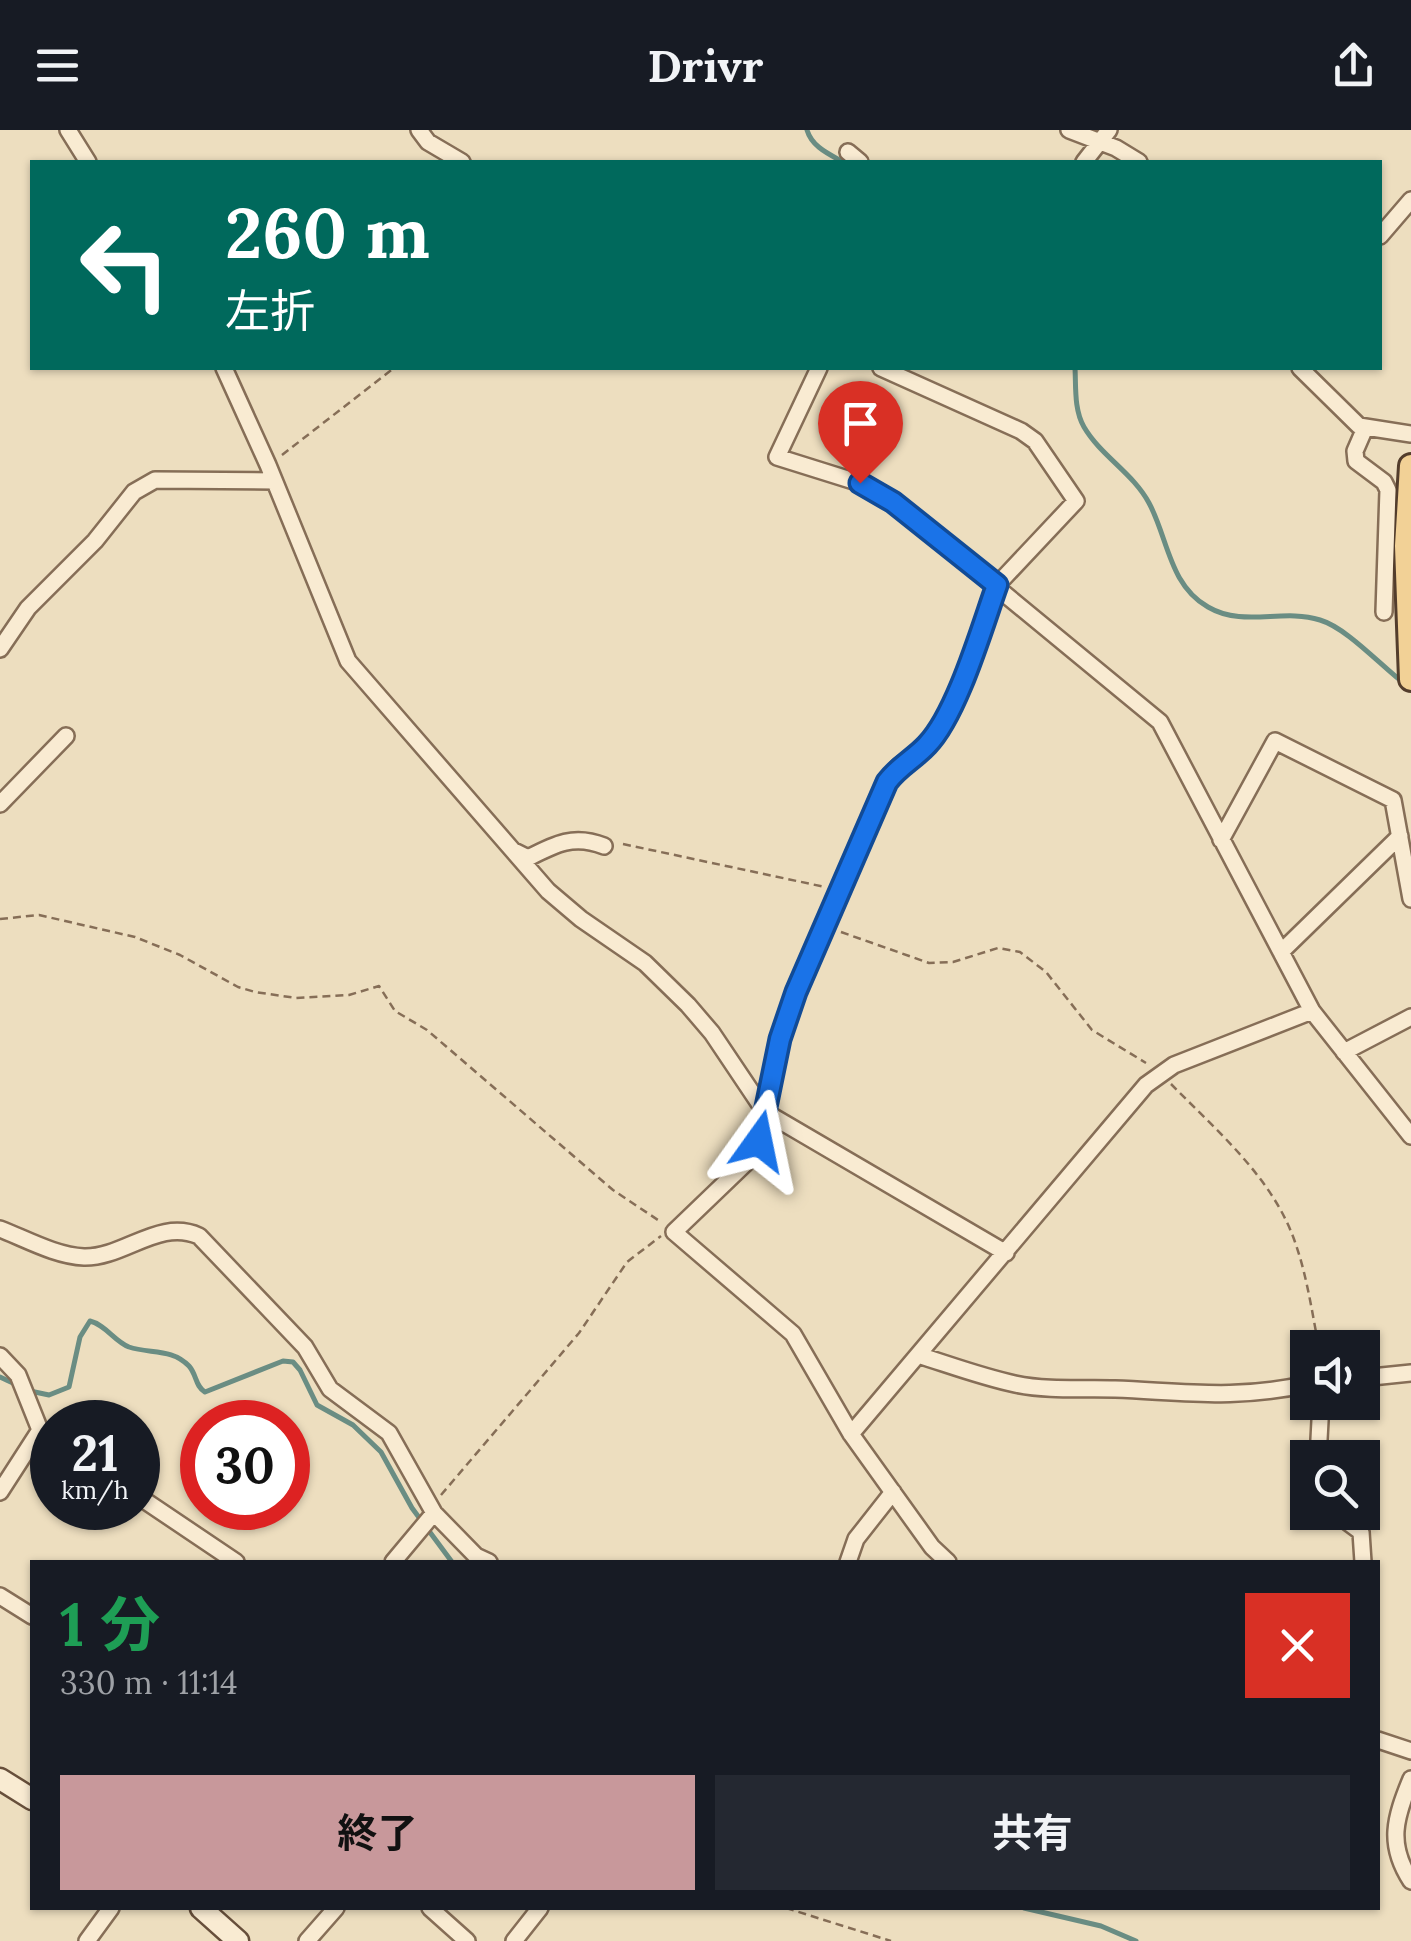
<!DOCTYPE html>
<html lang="ja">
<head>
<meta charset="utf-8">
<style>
	:root { --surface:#171b24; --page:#242831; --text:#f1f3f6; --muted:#9ea1a6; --accent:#c8989b }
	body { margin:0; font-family:Lora,"Noto Sans JP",serif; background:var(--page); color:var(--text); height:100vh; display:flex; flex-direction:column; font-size:38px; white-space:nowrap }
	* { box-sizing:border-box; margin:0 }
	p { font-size:32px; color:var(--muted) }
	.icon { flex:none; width:55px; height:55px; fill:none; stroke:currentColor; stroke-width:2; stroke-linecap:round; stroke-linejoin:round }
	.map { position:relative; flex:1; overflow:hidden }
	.side { position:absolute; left:30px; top:1430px; width:1350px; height:350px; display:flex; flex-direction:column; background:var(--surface); border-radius:0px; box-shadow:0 2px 8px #0004 }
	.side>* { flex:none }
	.guide { position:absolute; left:30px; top:30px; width:1352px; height:210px; border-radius:0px; box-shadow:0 2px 8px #0004; background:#00695c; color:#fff; overflow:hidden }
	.fabs { position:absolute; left:1290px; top:1200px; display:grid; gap:20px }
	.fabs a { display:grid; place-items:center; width:90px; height:90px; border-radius:0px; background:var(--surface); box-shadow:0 2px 8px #0004; font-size:50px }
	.speed { position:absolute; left:30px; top:1270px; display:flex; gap:20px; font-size:50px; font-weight:700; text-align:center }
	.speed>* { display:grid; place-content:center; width:130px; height:130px; border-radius:50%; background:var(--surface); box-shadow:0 2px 8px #0004; line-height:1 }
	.speed small { font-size:25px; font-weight:400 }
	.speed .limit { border:15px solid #d22; background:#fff; color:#111 }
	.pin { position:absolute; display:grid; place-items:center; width:85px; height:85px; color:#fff; margin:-102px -42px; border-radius:50% 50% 50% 0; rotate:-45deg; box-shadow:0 0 10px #0007 }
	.pin .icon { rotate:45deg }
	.me { position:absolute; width:110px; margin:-55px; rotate:12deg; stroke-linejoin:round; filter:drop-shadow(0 0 8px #0008) }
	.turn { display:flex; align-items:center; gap:35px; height:210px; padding:0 30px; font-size:45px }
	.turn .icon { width:130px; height:130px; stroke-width:2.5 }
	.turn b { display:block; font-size:70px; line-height:85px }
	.round { display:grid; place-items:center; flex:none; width:105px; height:105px; border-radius:0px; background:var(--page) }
	.head { display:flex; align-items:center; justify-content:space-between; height:170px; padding:0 30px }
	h1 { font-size:60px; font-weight:700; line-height:75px; color:#1e9e55 }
	.primary-button { display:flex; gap:20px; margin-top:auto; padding:20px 30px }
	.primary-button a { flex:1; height:115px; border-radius:0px; background:var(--accent); color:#111; font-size:40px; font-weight:700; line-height:115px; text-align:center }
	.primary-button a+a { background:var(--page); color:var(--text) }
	header { display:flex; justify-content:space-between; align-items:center; height:130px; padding:0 30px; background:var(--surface); font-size:45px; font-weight:700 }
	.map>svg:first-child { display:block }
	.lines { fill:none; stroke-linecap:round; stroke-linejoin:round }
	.stream { stroke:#6a8d83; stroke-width:5 }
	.street-casing { stroke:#866e57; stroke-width:20 }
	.secondary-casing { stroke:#674f3b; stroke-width:25 }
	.primary-casing { stroke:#533d2c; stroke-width:28 }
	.path { stroke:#866e57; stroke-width:2.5; stroke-dasharray:8 5; stroke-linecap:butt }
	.street { stroke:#f9ebd2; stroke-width:15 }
	.secondary { stroke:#f9ebd2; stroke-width:20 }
	.primary { stroke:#f2d196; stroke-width:22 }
	.route-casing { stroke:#114b97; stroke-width:25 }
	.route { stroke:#1a73e8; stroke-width:18 }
</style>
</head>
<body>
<header><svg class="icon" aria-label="menu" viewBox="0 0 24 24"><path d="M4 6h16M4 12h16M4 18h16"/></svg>Drivr<svg class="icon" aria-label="share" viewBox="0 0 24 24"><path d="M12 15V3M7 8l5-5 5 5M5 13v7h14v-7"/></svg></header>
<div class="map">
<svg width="1411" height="1811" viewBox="0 0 1411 1811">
	<rect width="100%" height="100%" fill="#eddebf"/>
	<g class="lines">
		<path class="stream" d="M 807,0 C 812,17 829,24 843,32
			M 1075,238 C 1076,257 1074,280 1084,297 C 1101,326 1133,343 1149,373 C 1168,408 1169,455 1208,477 C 1244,498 1282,478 1320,490 C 1347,498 1381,536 1405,554
			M 0,1247 L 15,1254
			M 30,1261 L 49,1265 L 69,1257 L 80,1207 L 90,1191 C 106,1195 114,1211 129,1217 C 150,1224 172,1218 189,1236 C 197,1245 195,1256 205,1262 L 283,1231 L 293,1232 L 300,1240 L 317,1275 L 353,1295 L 381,1322 L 412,1378 L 452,1432
			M 1024,1778 L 1101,1796 L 1136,1811"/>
		<g class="street-casing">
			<path id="street" d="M 68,0 L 88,32
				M 419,0 L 428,12 L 462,32
				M 1069,0 L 1116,18 L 1139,32
				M 848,22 L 860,32
				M 1084,32 L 1109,0
				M 1380,106 L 1411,70
				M 224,238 L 268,335 L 348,531 L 548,761 L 581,789 L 645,833 L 688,875 L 712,903 L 765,982 L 1006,1123
				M 819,238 L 777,327 L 860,353 L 893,372 L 1160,592 L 1312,881 L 1411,1006
				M 881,238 L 1021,301 L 1035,311 L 1076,371 L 997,455 L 966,545 L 941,594 L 928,614 L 898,637 L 887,652 L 797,862 L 780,909 L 759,1011 L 751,1028 L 674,1102 L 793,1204 L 851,1304 L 932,1417 L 948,1432
				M 1300,238 L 1359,296 L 1411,304
				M 1365,298 L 1355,321 L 1356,331 L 1384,352 L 1388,360 L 1384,482
				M 0,519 L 28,478 L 95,411 L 134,362 L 155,350 L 274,351
				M 0,674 L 66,606
				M 1221,710 L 1275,611 L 1393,670 L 1411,769
				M 516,722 L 528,728 C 555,714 574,704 604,716
				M 1281,822 L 1400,706
				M 1344,922 L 1411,887
				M 0,1099 C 26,1109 56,1126 84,1127 C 124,1128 159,1088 199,1106 L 305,1217 L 330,1259 L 389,1303 L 434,1383 L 393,1432
				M 918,1225 C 950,1235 982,1247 1015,1254 C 1048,1261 1082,1258 1115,1259 C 1188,1262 1235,1270 1308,1254
				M 0,1226 L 18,1245 L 40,1300 L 52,1308
				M 1362,1248 L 1411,1243
				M 851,1304 L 1146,955 L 1174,935 L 1312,881
				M 1318,1328 L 1321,1272
				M 0,1362 L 40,1300
				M 138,1366 L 236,1432
				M 1334,1382 L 1361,1402 L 1363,1432
				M 434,1383 L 476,1426 L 489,1432
				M 848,1432 L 856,1409 L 893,1362
				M 0,1466 L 32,1486
				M 1378,1610 L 1411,1621
				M 1411,1649 C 1395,1688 1387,1714 1411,1751
				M 430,1778 L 467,1811
				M 87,1811 L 111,1778
				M 307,1811 L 336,1778
				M 514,1811 L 540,1778"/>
		</g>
		<g class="secondary-casing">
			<path id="secondary" d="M 0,1649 L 32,1669
				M 201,1778 L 238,1811"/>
		</g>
		<g class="primary-casing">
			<path id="primary" d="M 1411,336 L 1406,416 L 1411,549"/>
		</g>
		<path class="path" d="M 282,325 L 394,238
			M 623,714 L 825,757
			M 0,789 L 39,785 L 135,807 L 180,825 L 238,857 L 255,862 L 296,868 L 349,865 L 379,856 L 395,881 L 427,900 L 613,1060 L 661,1092
			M 841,802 L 929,833 L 953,832 L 998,818 L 1020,822 L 1046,842 L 1092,900 L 1146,933
			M 1171,954 C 1217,1001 1273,1048 1295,1112 C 1307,1146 1312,1182 1319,1218
			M 441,1365 L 579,1203 L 627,1132 L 661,1106
			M 786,1778 L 891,1811"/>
		<use href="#street" class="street"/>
		<use href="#secondary" class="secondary"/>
		<use href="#primary" class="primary"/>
	</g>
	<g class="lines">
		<g class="route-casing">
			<path id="route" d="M 759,1011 L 780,909 L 796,862 L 887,652 C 899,636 914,629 927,615 C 957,584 982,497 997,455 L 893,372 L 860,353"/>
		</g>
		<use href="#route" class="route"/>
	</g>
</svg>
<div class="fabs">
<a><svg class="icon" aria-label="sound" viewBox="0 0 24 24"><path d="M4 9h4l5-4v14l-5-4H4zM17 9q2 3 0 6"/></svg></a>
<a><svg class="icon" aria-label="search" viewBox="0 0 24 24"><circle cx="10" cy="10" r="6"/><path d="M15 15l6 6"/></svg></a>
</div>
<div class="speed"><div>21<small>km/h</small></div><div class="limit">30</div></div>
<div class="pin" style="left:860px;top:353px;background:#d93025"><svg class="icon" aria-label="arrive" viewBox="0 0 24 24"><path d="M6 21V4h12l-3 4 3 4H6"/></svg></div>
<svg class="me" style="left:759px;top:1011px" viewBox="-20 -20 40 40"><path d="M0-17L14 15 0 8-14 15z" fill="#1a73e8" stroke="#fff" stroke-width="4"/></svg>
<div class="guide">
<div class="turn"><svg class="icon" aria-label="left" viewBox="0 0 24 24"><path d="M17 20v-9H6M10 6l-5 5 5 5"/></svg><div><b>260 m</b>左折</div></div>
</div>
<section class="side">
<div class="head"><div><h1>1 分</h1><p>330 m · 11:14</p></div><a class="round" style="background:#d93025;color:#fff"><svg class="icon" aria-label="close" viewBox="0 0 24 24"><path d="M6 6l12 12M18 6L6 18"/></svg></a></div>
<div class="primary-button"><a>終了</a><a>共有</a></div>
</section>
</div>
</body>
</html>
